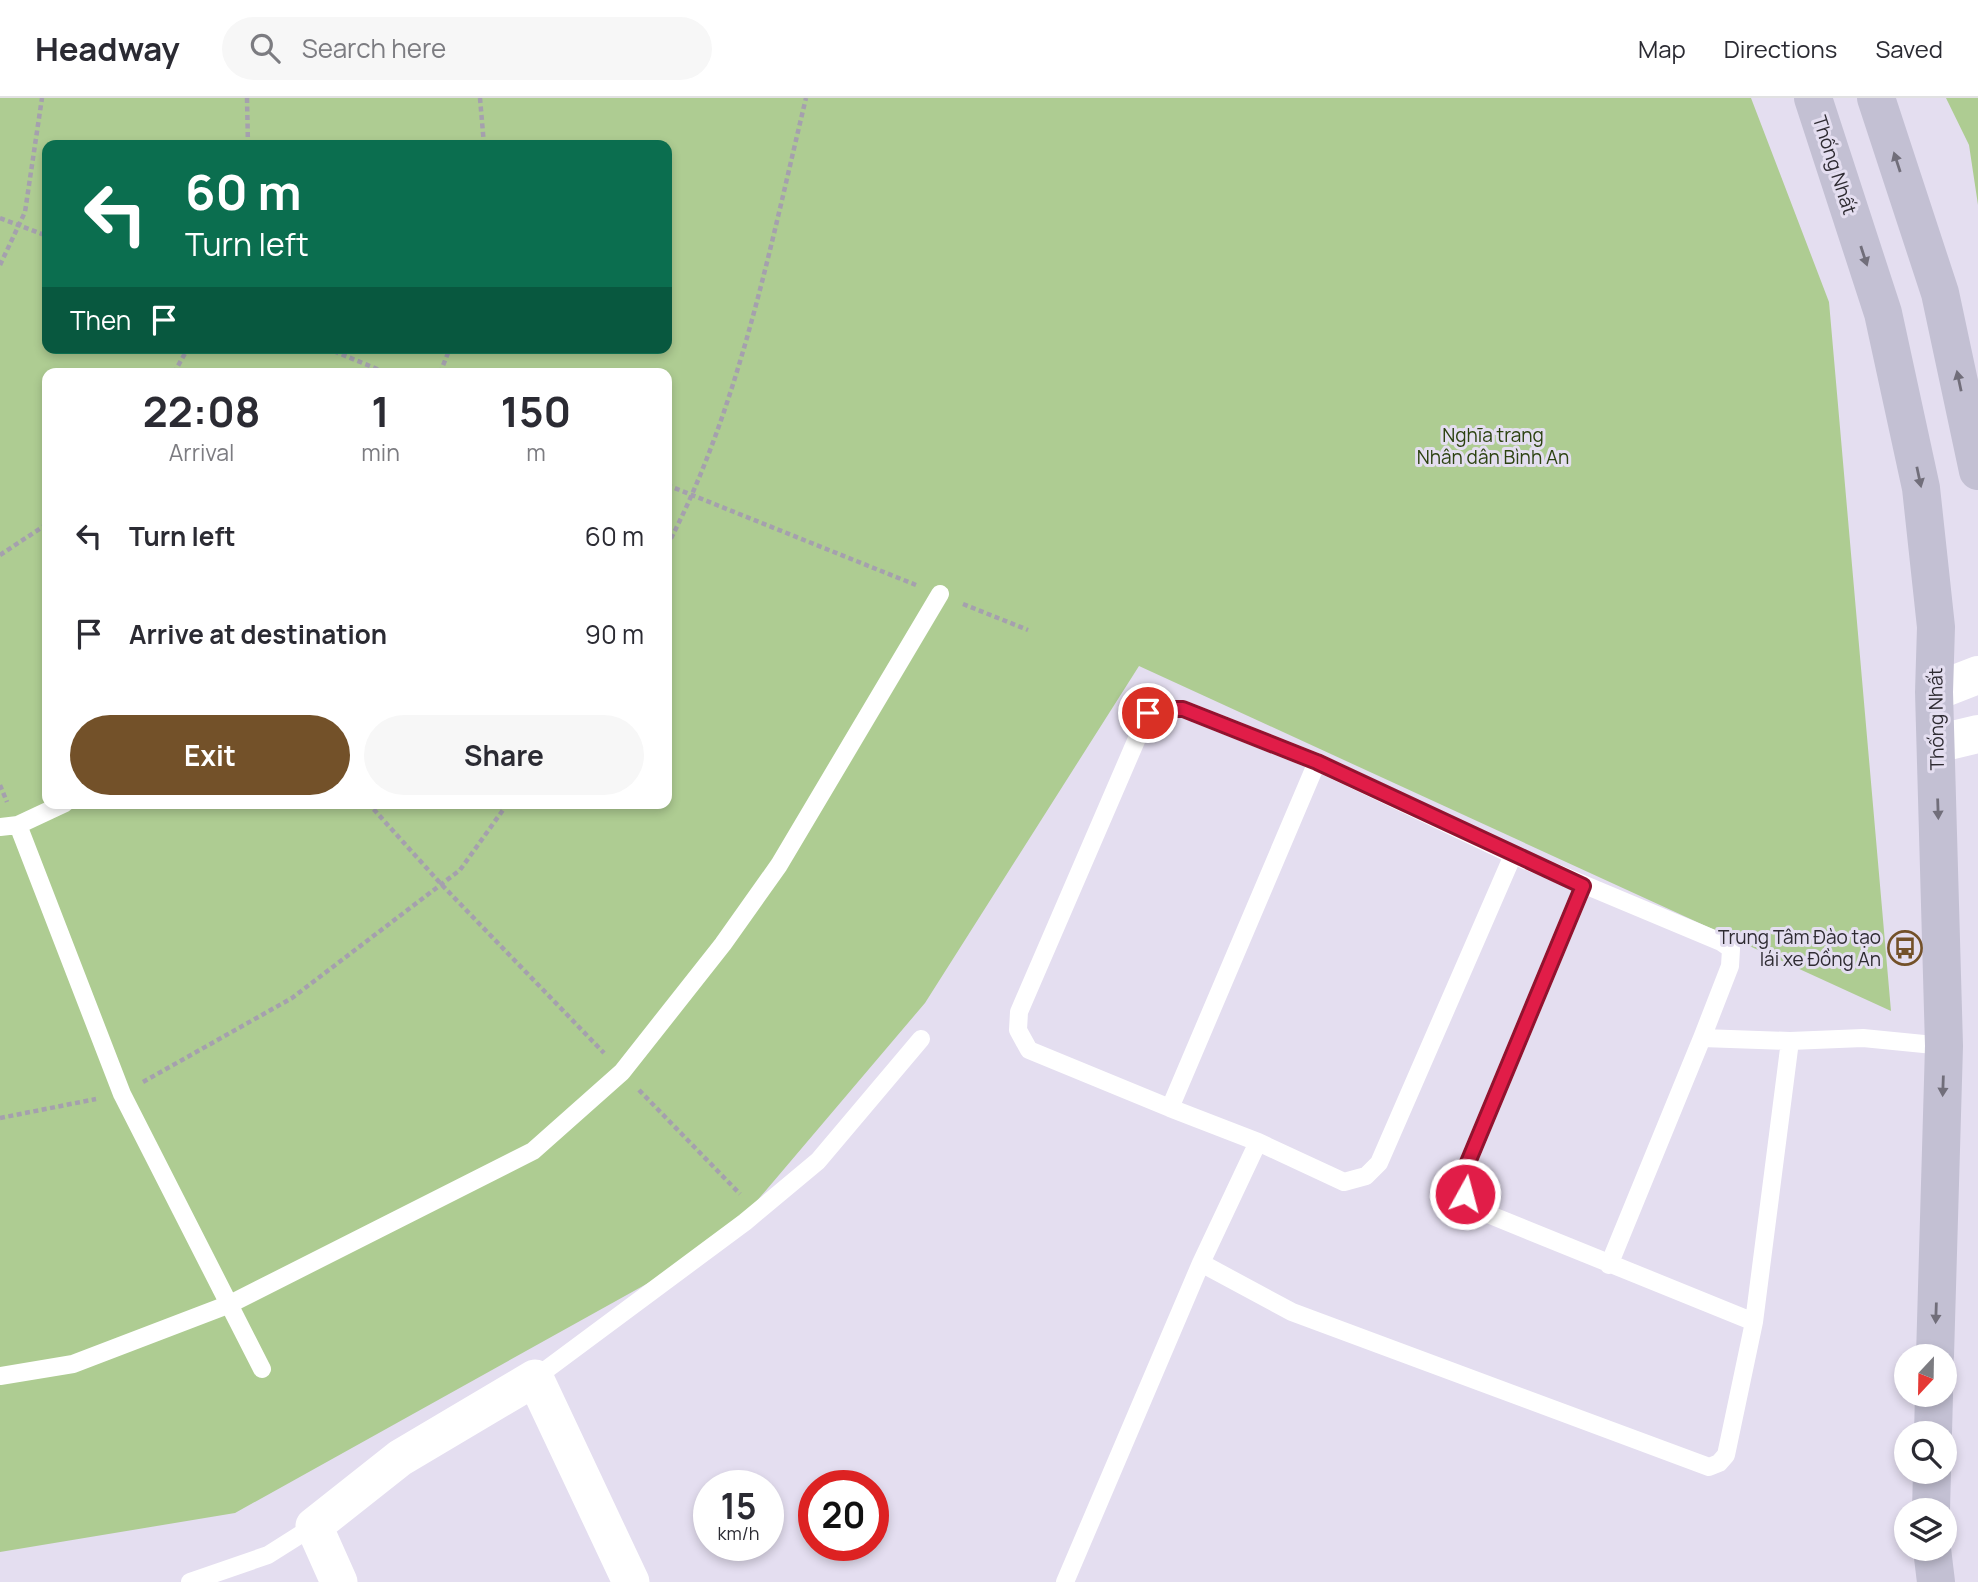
<!DOCTYPE html>
<html lang="en">
<head>
<meta charset="utf-8">
<style>
	:root { --surface:#fff; --page:#f7f7f7; --text:#2b2b33; --muted:#7c7c81; --line:#e1e1e2; --accent:#735129 }
	body { margin:0; font-family:Manrope,sans-serif; background:var(--page); color:var(--text); height:100vh; display:flex; flex-direction:column; font-size:26px; white-space:nowrap }
	* { box-sizing:border-box; margin:0 }
	p { font-size:23px; color:var(--muted) }
	.icon { flex:none; width:38px; height:38px; fill:none; stroke:currentColor; stroke-width:2; stroke-linecap:round; stroke-linejoin:round }
	.map { position:relative; flex:1; overflow:hidden }
	.sheet { position:absolute; left:42px; top:270px; width:630px; height:441px; display:flex; flex-direction:column; background:var(--surface); border-radius:14px; box-shadow:0 4px 10px #0003 }
	.sheet>* { flex:none }
	.hud { position:absolute; left:42px; top:42px; width:630px; height:214px; border-radius:14px; box-shadow:0 4px 10px #0003; background:#0b6e4f; color:#fff; overflow:hidden }
	.needle { width:46px; rotate:202deg }
	.tools { position:absolute; left:1894px; top:1246px; display:grid; gap:14px }
	.tools a { display:grid; place-items:center; width:63px; height:63px; border-radius:50%; background:var(--surface); box-shadow:0 4px 10px #0003; font-size:35px }
	.speed { position:absolute; left:693px; top:1372px; display:flex; gap:14px; font-size:35px; font-weight:700; text-align:center }
	.speed>* { display:grid; place-content:center; width:91px; height:91px; border-radius:50%; background:var(--surface); box-shadow:0 4px 10px #0003; line-height:1 }
	.speed small { font-size:18px; font-weight:400 }
	.speed .limit { border:10px solid #d22; background:#fff; color:#111 }
	.pin { position:absolute; display:grid; place-items:center; width:60px; height:60px; color:#fff; margin:-30px; border:4px solid #fff; border-radius:50%; box-shadow:0 2px 7px #0007 }
	.me { position:absolute; width:77px; margin:-38px; rotate:7deg; stroke-linejoin:round; filter:drop-shadow(0 0 5px #0008) }
	.turn { display:flex; align-items:center; gap:24px; height:147px; padding:0 28px; font-size:32px }
	.turn .icon { width:91px; height:91px; stroke-width:2.5 }
	.turn b { display:block; font-size:49px; line-height:60px }
	.then { display:flex; align-items:center; height:66px; padding:0 28px; background:#0003; gap:14px; font-size:26px }
	.eta { display:flex; justify-content:space-evenly; align-items:center; height:119px; text-align:center }
	.eta b { font-size:42px; font-weight:700; line-height:49px }
	.action { display:flex; gap:14px; margin-top:auto; padding:14px 28px }
	.action a { flex:1; height:80px; border-radius:42px; background:var(--accent); color:#fff; font-size:28px; font-weight:700; line-height:80px; text-align:center }
	.action a+a { background:var(--page); color:var(--text) }
	ul { padding:0; list-style:none }
	li { display:flex; align-items:center; gap:21px; height:98px; padding:0 28px }
	li div { flex:1 }
	li b { display:block; font-size:26px }
	li em { font-style:normal }
	header { display:flex; align-items:center; gap:42px; box-sizing:border-box; height:98px; padding:0 35px; background:var(--surface); border-bottom:2px solid var(--line) }
	header strong { font-size:33px }
	nav { display:flex; gap:38px; margin-inline-start:auto; font-size:24px }
	.search { width:490px; height:63px; background:var(--page); display:flex; align-items:center; gap:18px; box-sizing:border-box; padding:0 24px; border-radius:38px; color:var(--muted); font-size:26px }
	.map>svg:first-child { display:block }
	.green { fill:#aecc92; fill-rule:evenodd }
	.lines { fill:none; stroke-linecap:round; stroke-linejoin:round }
	.path { stroke:#a5a0ae; stroke-width:4.5; stroke-dasharray:5 3.5; stroke-linecap:butt }
	.service { stroke:#fff; stroke-width:18 }
	.minor { stroke:#fff; stroke-width:37 }
	.tertiary { stroke:#fff; stroke-width:38 }
	.secondary { stroke:#c3c0d3; stroke-width:38 }
	.oneway { fill:#716e7a }
	.route-casing { stroke:#92132f; stroke-width:18 }
	.route { stroke:#e11d48; stroke-width:12 }
	.labels { text-anchor:middle; dominant-baseline:central; stroke-width:6; stroke-linejoin:round; paint-order:stroke }
	.street-label { font-size:19px; fill:#2e2b32; stroke:#e4def0 }
	.park-label { font-size:19px; fill:#2c4210; stroke:#e4def0 }
	.poi-label { font-size:19px; fill:#2e2b32; stroke:#e4def0; text-anchor:end }
</style>
</head>
<body>
<header>
<strong>Headway</strong>
<div class="search"><svg class="icon" aria-label="search" viewBox="0 0 24 24"><circle cx="10" cy="10" r="6"/><path d="M15 15l6 6"/></svg>Search here</div>
<nav><a>Map</a><a>Directions</a><a>Saved</a></nav>
</header>
<div class="map">
<svg width="1978" height="1484" viewBox="0 0 1978 1484">
	<rect width="100%" height="100%" fill="#e4def0"/>
	<path class="green" d="M 0,0 L 1751,0 L 1829,204 L 1891,913 L 1139,568 L 925,905 L 722,1144 L 235,1415 L 0,1454 ZM 47,47 L 667,47 L 667,250 L 47,250 ZM 47,275 L 667,275 L 667,705 L 47,705 Z
		M 1946,0 L 1978,0 L 1978,107 L 1969,47 Z"/>
	<g class="lines">
		<path class="path" d="M 247,0 L 248,47
			M 480,0 L 484,47
			M 0,120 L 47,138
			M 0,167 L 25,114 L 42,0
			M 326,250 L 387,275
			M 174,275 L 188,250
			M 440,275 L 450,250
			M 667,387 L 916,487
			M 667,448 C 739,312 770,149 806,0
			M 0,457 L 47,426
			M 963,506 L 1028,532
			M 0,687 L 7,704
			M 368,705 L 441,786 L 604,955
			M 143,984 L 292,900 L 460,772 L 508,705
			M 639,992 L 740,1096
			M 0,1020 L 96,1001"/>
		<path class="service" d="M 1317,664 L 1170,1010 L 1258,1044 L 1344,1084 L 1366,1078 L 1379,1065 L 1513,757 L 1721,844 L 1731,851 L 1730,868 L 1702,940
			M 18,727 L 122,996 L 262,1271
			M 0,729 L 18,727 L 65,705
			M 1583,788 L 1464,1074 L 1465,1095 L 1478,1112 L 1754,1224
			M 1170,1010 L 1029,952 L 1018,932 L 1019,914 L 1148,615 L 1164,611 L 1183,611 L 1317,664 L 1513,757
			M 1201,1165 L 1292,1214 L 1709,1369 L 1719,1365 L 1726,1357 L 1754,1224 L 1790,943
			M 1609,1167 L 1702,940 L 1790,943 L 1863,940 L 1944,948
			M 0,1278 L 73,1266 L 230,1206 L 533,1053 L 622,974 L 723,846 L 779,767 L 940,496
			M 535,1280 L 745,1124 L 818,1063 L 921,941
			M 190,1484 L 268,1457 L 314,1428
			M 1065,1484 L 1201,1165 L 1258,1044"/>
		<path class="minor" d="M 339,1484 L 314,1428 L 400,1360 L 535,1280 L 631,1484"/>
		<path class="tertiary" d="M 1934,594 L 1978,577
			M 1936,646 L 1978,636"/>
		<path class="secondary" d="M 1813,0 L 1883,215 L 1921,390 L 1936,529 L 1934,594 L 1944,948 L 1935,1258
			M 1876,0 L 1940,195 L 1978,373
			M 1933,1335 L 1934,1297
			M 1931,1412 L 1932,1374
			M 1932,1451 L 1936,1484"/>
	</g>
	<defs><path id="oneway-solid" d="M-6-.8H1V-3.2L6.5 0L1 3.2V.8H-6Z" transform="scale(1.75)"/></defs>
	<g class="oneway">
		<use href="#oneway-solid" transform="translate(1897 64) rotate(-108)"/>
		<use href="#oneway-solid" transform="translate(1864 158) rotate(72)"/>
		<use href="#oneway-solid" transform="translate(1959 283) rotate(-102)"/>
		<use href="#oneway-solid" transform="translate(1919 379) rotate(78)"/>
		<use href="#oneway-solid" transform="translate(1938 711) rotate(88)"/>
		<use href="#oneway-solid" transform="translate(1943 988) rotate(92)"/>
		<use href="#oneway-solid" transform="translate(1936 1215) rotate(92)"/>
	</g>
	<g class="lines">
		<g class="route-casing">
			<path id="route" d="M 1148,615 L 1164,611 L 1183,611 L 1317,664 L 1583,788 L 1464,1074 L 1465,1096"/>
		</g>
		<use href="#route" class="route"/>
	</g>
	<defs>
		<g id="bus-ring" transform="scale(1.75)"><circle r="9.5" fill="#e4def0" stroke="#735129" stroke-width="1.5"/><path d="M-5-6H5V4H4V6H2V4H-2V6H-4V4H-5ZM-3.5-4V0h7V-4ZM-3.5 1.2v1.5H-2V1.2ZM2 1.2v1.5H3.5V1.2Z" fill="#735129"/></g>
	</defs>
	<g fill-rule="evenodd">
		<use href="#bus-ring" x="1905" y="850"/>
	</g>
	<g class="labels">
		<g class="street-label">
			<text transform="translate(1835 67) rotate(72)">Thống Nhất</text>
			<text transform="translate(1936 621) rotate(-91)">Thống Nhất</text>
		</g>
		<g class="park-label">
			<text x="1493" y="337">Nghĩa trang<tspan x="1493" dy="22">Nhân dân Bình An</tspan></text>
		</g>
		<g class="poi-label">
			<text x="1881" y="839">Trung Tâm Đào tạo<tspan x="1881" dy="22">lái xe Đồng An</tspan></text>
		</g>
	</g>
</svg>
<div class="tools">
<a><svg class="needle" viewBox="-14 -14 28 28"><path d="M0-13l5 13h-10z" fill="#e53935"/><path d="M0 13l5-13h-10z" fill="#7c7c81"/></svg></a>
<a><svg class="icon" aria-label="search" viewBox="0 0 24 24"><circle cx="10" cy="10" r="6"/><path d="M15 15l6 6"/></svg></a>
<a><svg class="icon" aria-label="layers" viewBox="0 0 24 24"><path d="M12 4l9 5-9 5-9-5zM3 14l9 5 9-5"/></svg></a>
</div>
<div class="speed"><div>15<small>km/h</small></div><div class="limit">20</div></div>
<div class="pin" style="left:1148px;top:615px;background:#d93025"><svg class="icon" aria-label="arrive" viewBox="0 0 24 24"><path d="M6 21V4h12l-3 4 3 4H6"/></svg></div>
<svg class="me" style="left:1465px;top:1096px" viewBox="-20 -20 40 40"><circle r="17" fill="#e11d48" stroke="#fff" stroke-width="3"/><path d="M0-11L8 9 0 5-8 9z" fill="#fff"/></svg>
<div class="hud">
<div class="turn"><svg class="icon" aria-label="left" viewBox="0 0 24 24"><path d="M17 20v-9H6M10 6l-5 5 5 5"/></svg><div><b>60 m</b>Turn left</div></div>
<div class="then">Then<svg class="icon" aria-label="arrive" viewBox="0 0 24 24"><path d="M6 21V4h12l-3 4 3 4H6"/></svg></div>
</div>
<section class="sheet">
<div class="eta">
<div><b>22:08</b><p>Arrival</p></div>
<div><b>1</b><p>min</p></div>
<div><b>150</b><p>m</p></div>
</div>
<ul>
<li><svg class="icon" aria-label="left" viewBox="0 0 24 24"><path d="M17 20v-9H6M10 6l-5 5 5 5"/></svg><div><b>Turn left</b></div><em>60 m</em></li>
<li><svg class="icon" aria-label="arrive" viewBox="0 0 24 24"><path d="M6 21V4h12l-3 4 3 4H6"/></svg><div><b>Arrive at destination</b></div><em>90 m</em></li>
</ul>
<div class="action"><a>Exit</a><a>Share</a></div>
</section>
</div>
</body>
</html>
